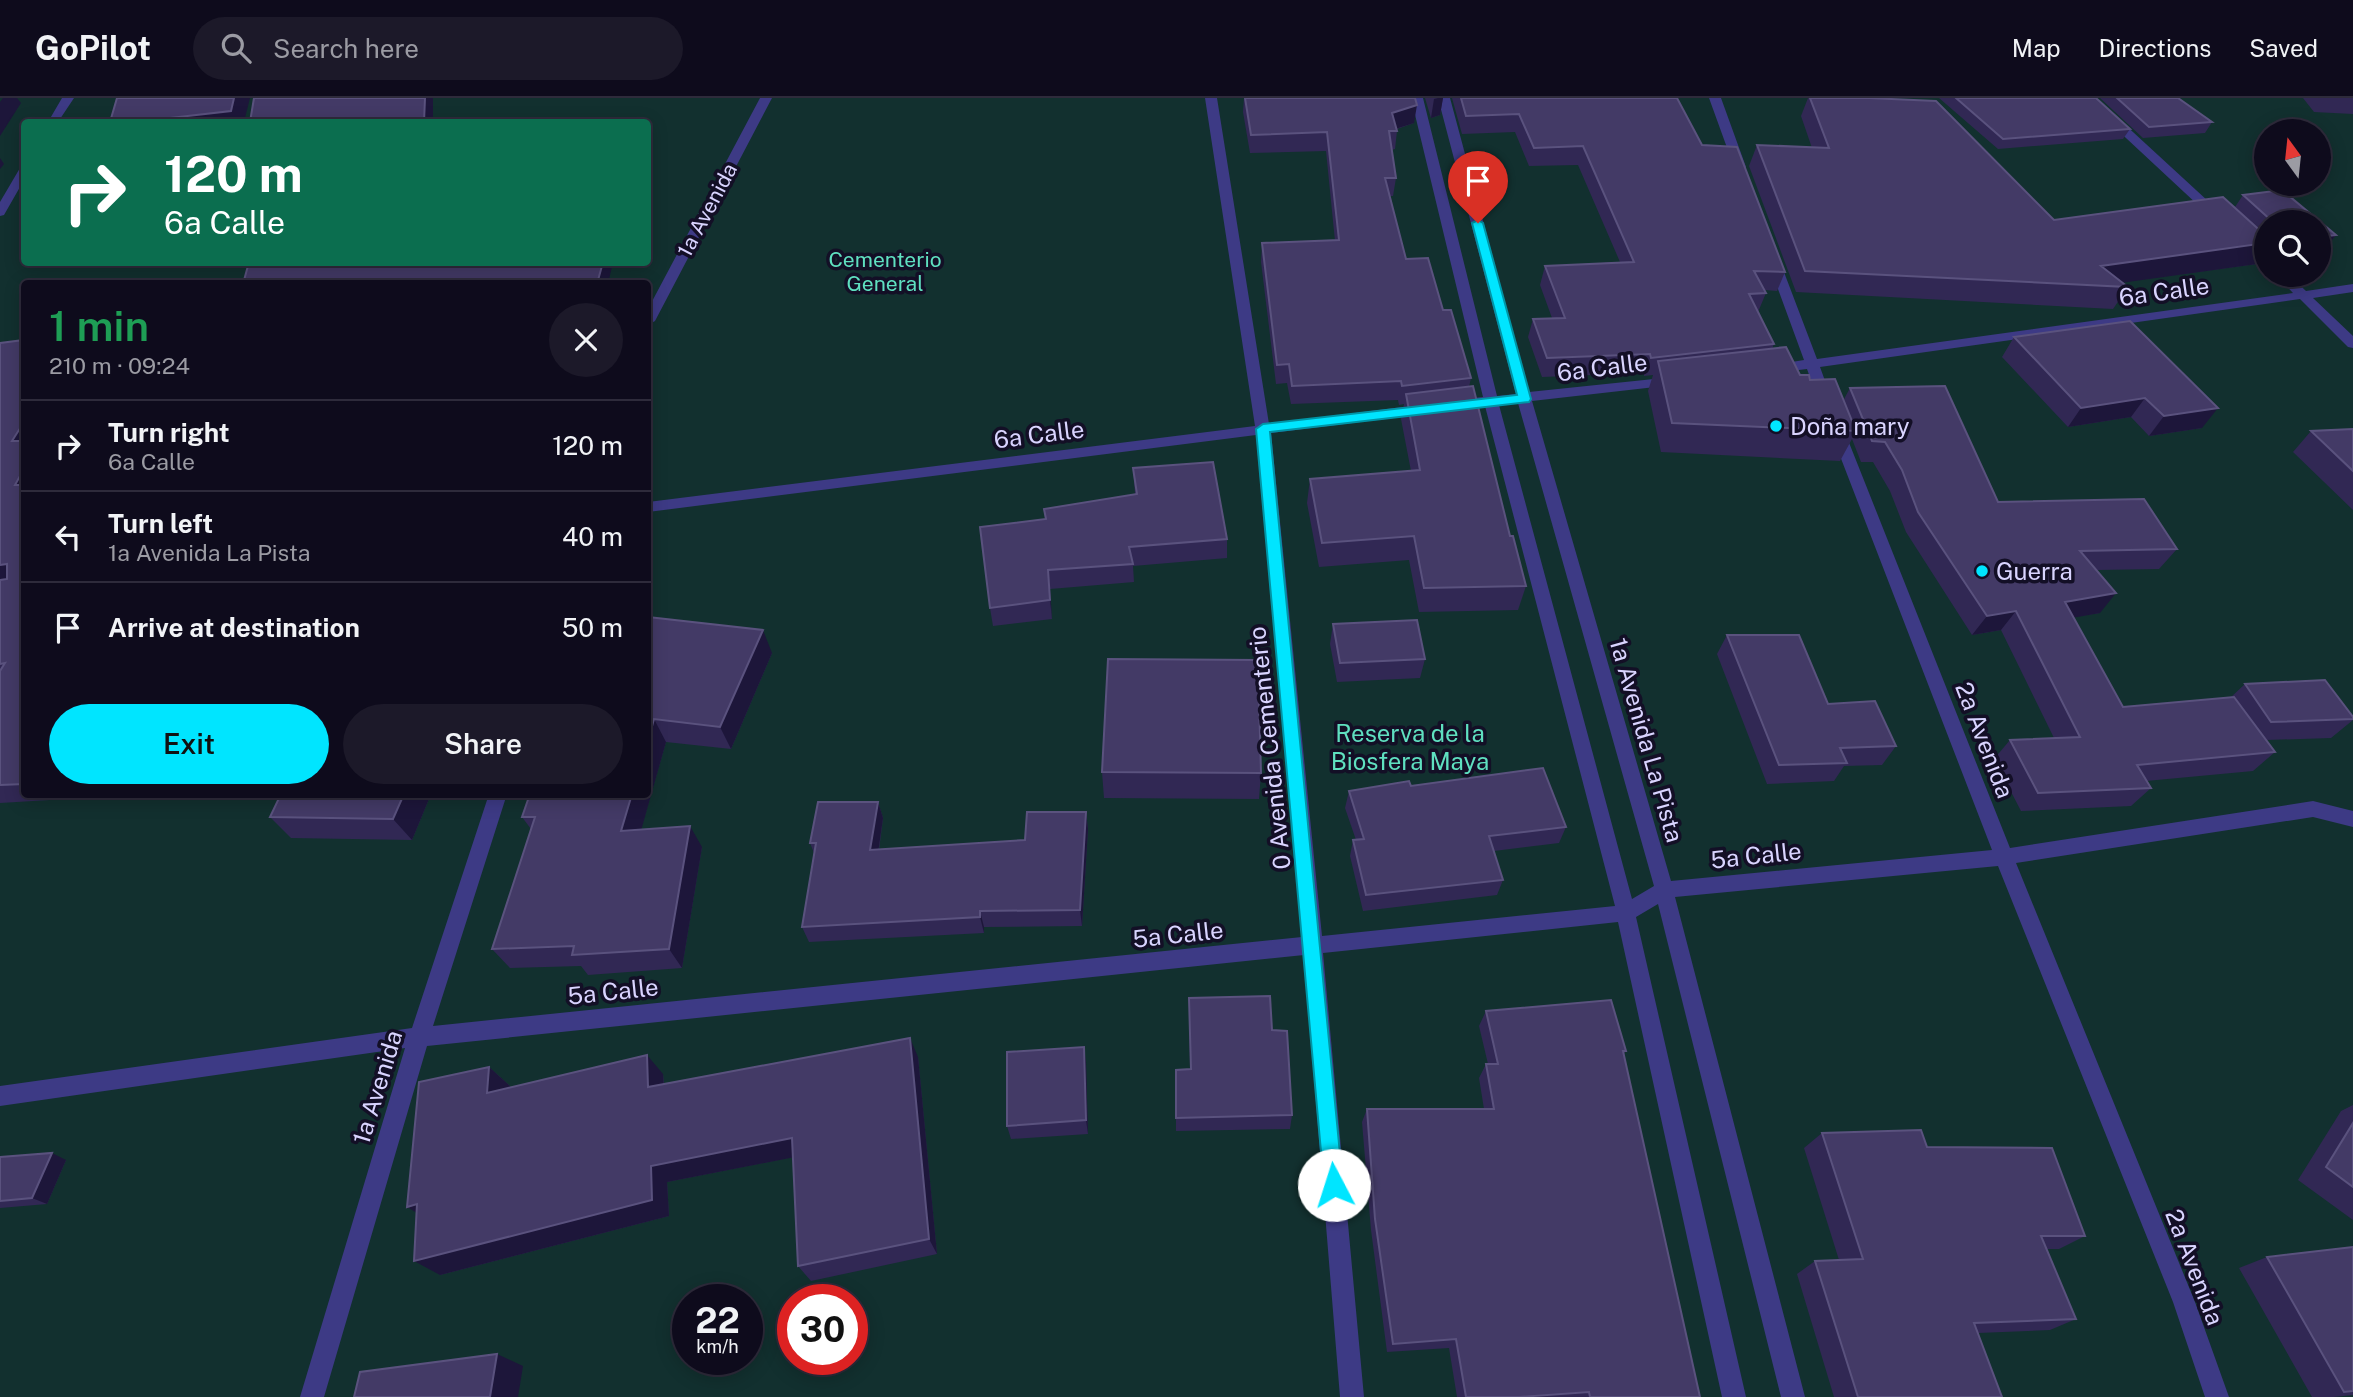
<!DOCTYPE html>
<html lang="en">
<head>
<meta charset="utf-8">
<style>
	:root { --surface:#0e0b1c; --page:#1c1929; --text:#f1f3f6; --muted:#9b9ba3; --line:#2e2b3b; --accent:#00e5ff }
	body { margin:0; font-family:"Public Sans",sans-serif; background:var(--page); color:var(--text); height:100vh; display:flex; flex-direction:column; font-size:26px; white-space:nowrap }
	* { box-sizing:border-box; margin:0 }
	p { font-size:23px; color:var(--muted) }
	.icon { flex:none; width:38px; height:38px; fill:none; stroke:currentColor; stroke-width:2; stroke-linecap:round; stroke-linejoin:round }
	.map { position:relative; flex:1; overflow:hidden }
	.drawer { position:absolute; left:21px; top:182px; width:630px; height:518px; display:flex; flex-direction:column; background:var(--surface); border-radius:7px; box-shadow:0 4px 18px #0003,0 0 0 2px var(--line) }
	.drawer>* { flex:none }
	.guide { position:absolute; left:21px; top:21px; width:630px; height:147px; border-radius:7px; box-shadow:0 4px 18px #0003,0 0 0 2px var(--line); background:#0b6e4f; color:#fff; overflow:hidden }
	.needle { width:46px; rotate:345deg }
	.fabs { position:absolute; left:2254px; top:21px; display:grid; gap:14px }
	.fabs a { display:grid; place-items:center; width:77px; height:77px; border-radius:50%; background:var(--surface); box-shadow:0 4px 18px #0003,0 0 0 2px var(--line); font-size:35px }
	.speed { position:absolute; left:672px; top:1186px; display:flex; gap:14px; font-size:35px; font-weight:700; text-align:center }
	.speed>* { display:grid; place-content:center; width:91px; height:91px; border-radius:50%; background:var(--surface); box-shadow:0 4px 18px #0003,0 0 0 2px var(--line); line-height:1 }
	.speed small { font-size:18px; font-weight:400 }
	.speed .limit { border:10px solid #d22; background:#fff; color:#111 }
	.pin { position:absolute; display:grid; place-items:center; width:60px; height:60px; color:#fff; margin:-72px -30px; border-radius:50% 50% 50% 0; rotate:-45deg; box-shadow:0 0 7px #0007 }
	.pin .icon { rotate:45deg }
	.me { position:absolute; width:77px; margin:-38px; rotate:355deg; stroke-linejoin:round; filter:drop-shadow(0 0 5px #0008) }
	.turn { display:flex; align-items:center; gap:24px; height:147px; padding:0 28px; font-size:32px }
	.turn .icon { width:91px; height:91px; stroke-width:2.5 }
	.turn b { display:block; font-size:49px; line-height:60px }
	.round { display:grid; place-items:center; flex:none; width:74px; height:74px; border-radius:37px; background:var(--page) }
	.summary { display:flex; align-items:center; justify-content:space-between; height:119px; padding:0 28px }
	h1 { font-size:42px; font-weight:600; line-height:52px; color:#1e9e55 }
	.primary-button { display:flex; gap:14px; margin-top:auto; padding:14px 28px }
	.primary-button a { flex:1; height:80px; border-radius:42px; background:var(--accent); color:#111; font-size:28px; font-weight:600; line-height:80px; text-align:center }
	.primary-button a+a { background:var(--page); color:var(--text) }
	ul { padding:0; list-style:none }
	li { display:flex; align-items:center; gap:21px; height:91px; padding:0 28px; border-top:2px solid var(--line) }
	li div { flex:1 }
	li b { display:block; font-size:26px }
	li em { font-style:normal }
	header { display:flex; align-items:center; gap:42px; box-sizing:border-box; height:98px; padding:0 35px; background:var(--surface); border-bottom:2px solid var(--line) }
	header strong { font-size:33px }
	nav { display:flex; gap:38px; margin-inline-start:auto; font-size:24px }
	.search { width:490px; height:63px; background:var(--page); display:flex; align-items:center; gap:18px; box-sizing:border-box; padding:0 24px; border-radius:38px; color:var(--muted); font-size:26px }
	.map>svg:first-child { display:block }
	.green { fill:#12302f; fill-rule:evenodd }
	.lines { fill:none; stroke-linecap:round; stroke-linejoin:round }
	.minor { fill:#3d3a85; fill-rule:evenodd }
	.wall { fill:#312854 }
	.shaded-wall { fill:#1d163a }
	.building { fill:#433a66; stroke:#5a527e; stroke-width:2 }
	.route { fill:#00e5ff; stroke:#0095a6; stroke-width:2 }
	.poi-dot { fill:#00e5ff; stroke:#130f26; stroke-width:2.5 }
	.labels { text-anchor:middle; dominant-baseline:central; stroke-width:7; stroke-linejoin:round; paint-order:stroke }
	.far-street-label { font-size:21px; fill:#d9d4ff; stroke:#130f26 }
	.far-park-label { font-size:21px; fill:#5fe0c0; stroke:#130f26 }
	.street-label { font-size:24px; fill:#d9d4ff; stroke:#130f26 }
	.poi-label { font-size:24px; fill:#d9d4ff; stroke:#130f26; text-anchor:start }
	.park-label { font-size:24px; fill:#5fe0c0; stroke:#130f26 }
</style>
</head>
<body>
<header>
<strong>GoPilot</strong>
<div class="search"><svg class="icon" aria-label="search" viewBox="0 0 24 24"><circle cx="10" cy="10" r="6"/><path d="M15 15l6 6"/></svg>Search here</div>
<nav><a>Map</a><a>Directions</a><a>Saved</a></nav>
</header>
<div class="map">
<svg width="2353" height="1299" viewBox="0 0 2353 1299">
	<rect width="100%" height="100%" fill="#130f26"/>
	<path class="green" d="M 0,0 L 2353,0 L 2353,1299 L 0,1299 ZM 24,24 L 648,24 L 648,164 L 24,164 ZM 2266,33 L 2319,33 L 2319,86 L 2266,86 ZM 2266,124 L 2319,124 L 2319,177 L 2266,177 ZM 24,186 L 648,186 L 648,696 L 24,696 ZM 688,1202 L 747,1202 L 747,1262 L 688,1262 ZM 793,1202 L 852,1202 L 852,1262 L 793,1262 Z"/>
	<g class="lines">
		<path class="minor" d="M 62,0 L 74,0 L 58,24 L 48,24 Z
			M 760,0 L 772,0 L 655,223 L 648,227 L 648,211 Z
			M 1205,0 L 1217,0 L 1269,326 L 1426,306 L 1433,311 L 1426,316 L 1271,335 L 1322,838 L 1615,808 L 1485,308 L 1454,312 L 1447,307 L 1454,302 L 1483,299 L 1411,0 L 1423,0 L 1497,298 L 1516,296 L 1438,0 L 1450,0 L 1529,294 L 1673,279 L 1680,283 L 1673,287 L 1532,303 L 1671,783 L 1992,752 L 1830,332 L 1837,327 L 1844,332 L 2010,750 L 2313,703 L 2353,713 L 2353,729 L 2313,719 L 2016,765 L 2195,1204 L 2229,1299 L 2205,1299 L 2173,1204 L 1998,768 L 1675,799 L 1805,1299 L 1781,1299 L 1658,806 L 1636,819 L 1746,1299 L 1722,1299 L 1618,824 L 1323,855 L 1364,1299 L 1340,1299 L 1304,857 L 427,948 L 324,1299 L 300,1299 L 405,950 L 0,1008 L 0,988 L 412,930 L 489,696 L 507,696 L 433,928 L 1302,839 L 1256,337 L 648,414 L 648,404 L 1255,328 ZM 1518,305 L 1654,788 L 1632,801 L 1499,307 Z
			M 1709,0 L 1721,0 L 1746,69 L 1744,72 L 1734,69 Z
			M 2083,0 L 2096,0 L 2221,115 L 2221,121 L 2213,121 Z
			M 20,70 L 24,70 L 24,82 L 4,117 L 0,118 L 0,104 Z
			M 1773,157 L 1779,161 L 1817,261 L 2293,195 L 2276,177 L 2289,177 L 2306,193 L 2353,186 L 2353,194 L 2313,200 L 2353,238 L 2353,250 L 2348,249 L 2300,201 L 1820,269 L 1832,302 L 1825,307 L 1818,302 L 1807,271 L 1774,275 L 1767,271 L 1774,267 L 1804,262 L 1767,161 Z"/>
	</g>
	<path class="wall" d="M 1244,0 L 1415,0 L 1414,25 L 1397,31 L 1397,33 L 1395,51 L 1391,52 L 1396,80 L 1393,98 L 1390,98 L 1406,161 L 1443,212 L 1471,280 L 1469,289 L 1510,438 L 1526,488 L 1518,512 L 1419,514 L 1409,462 L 1319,469 L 1307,405 L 1310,381 L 1411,373 L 1401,321 L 1404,306 L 1399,307 L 1398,302 L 1291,306 L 1287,285 L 1276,286 L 1261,164 L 1262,145 L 1335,143 L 1326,53 L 1250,55 L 1243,14 Z
		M 1425,0 L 1443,0 L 1440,17 L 1431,20 Z
		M 1452,0 L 1677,0 L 1702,47 L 1785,174 L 1777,193 L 1765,192 L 1766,195 L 1758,214 L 1774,246 L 1772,251 L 1800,277 L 1843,303 L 1850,290 L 1998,404 L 2177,451 L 2159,471 L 2097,472 L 2100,515 L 2073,519 L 2123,609 L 2230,600 L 2245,586 L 2353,619 L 2353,622 L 2331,640 L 2266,642 L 2275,654 L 2253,673 L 2146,683 L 2151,690 L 2131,708 L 2021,713 L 1994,661 L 2010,642 L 2054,640 L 2001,532 L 1972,537 L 1906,434 L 1890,393 L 1873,364 L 1861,364 L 1852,341 L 1840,363 L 1661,354 L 1648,293 L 1653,277 L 1644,278 L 1644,275 L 1542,279 L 1528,239 L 1533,221 L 1552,220 L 1540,187 L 1545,168 L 1620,164 L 1578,67 L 1529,68 L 1515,34 L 1462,36 Z
		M 1808,0 L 1869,0 L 1936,3 L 2054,122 L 2223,99 L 2235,109 L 2243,97 L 2282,92 L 2336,137 L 2319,158 L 2319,124 L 2266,124 L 2266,154 L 2257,166 L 2122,184 L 2128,189 L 2113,211 L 1796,194 L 1749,68 L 1757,47 L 1812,50 L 1801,18 Z
		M 1939,0 L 2096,0 L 2130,31 L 2123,41 L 1998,51 Z
		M 2100,0 L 2178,0 L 2212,24 L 2205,35 L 2143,40 Z
		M 2303,0 L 2353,0 L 2353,16 L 2314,14 Z
		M 2130,223 L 2202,330 L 2149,338 L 2131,319 L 2068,329 L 2002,259 L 2014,239 Z
		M 24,242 L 24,696 L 54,696 L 50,702 L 0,705 L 0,245 Z
		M 2353,331 L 2353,412 L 2293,354 L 2311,333 Z
		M 1133,370 L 1227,441 L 1227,460 L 1133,468 L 1134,484 L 1050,491 L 1052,521 L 993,528 L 990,510 L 1045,421 L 1044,411 L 1135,396 Z
		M 648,519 L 772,555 L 731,651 L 666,644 L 641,731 L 702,749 L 682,870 L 588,877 L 581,868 L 510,870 L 492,851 L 531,731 L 522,719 Z
		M 1333,526 L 1425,561 L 1420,580 L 1337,584 L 1330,546 Z
		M 1727,537 L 1828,606 L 1896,648 L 1882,667 L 1844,668 L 1834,683 L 1767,686 L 1717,556 Z
		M 1102,674 L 1261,675 L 1259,701 L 1104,700 Z
		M 1411,688 L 1566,729 L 1559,745 L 1494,753 L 1503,782 L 1497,797 L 1363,813 L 1350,758 L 1353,742 L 1356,742 L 1345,710 L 1349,693 Z
		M 431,696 L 412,742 L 291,740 L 270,719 Z
		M 878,704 L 883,720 L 879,752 L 1025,742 L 1086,714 L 1088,731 L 1082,828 L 984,829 L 984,835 L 809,844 L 802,829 L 814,755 L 810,745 Z
		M 1189,900 L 1272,932 L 1292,1017 L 1290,1031 L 1176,1033 L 1176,972 L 1190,971 Z
		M 1486,913 L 1626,953 L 1623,957 L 1700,1299 L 1457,1299 L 1449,1250 L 1387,1254 L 1371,1132 L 1362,1024 L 1367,1011 L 1484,1011 L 1479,980 L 1486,966 L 1488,966 L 1479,928 Z
		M 918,959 L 937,1156 L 811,1183 L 798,1168 L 793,1059 L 667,1084 L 669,1118 L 440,1177 L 417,1115 L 489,969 L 510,988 L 510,990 L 663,976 L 664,986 Z
		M 1086,964 L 1088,1036 L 1011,1041 L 1007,1028 Z
		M 2353,1007 L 2353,1122 L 2298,1082 L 2341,1013 Z
		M 1822,1035 L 1927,1049 L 2085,1138 L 2059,1151 L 2047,1151 L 2076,1221 L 2050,1232 L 1978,1235 L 2002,1299 L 1834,1299 L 1797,1176 L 1815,1163 L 1839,1162 L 1804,1050 Z
		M 0,1059 L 66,1062 L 47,1106 L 0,1110 Z
		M 2353,1149 L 2353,1297 L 2334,1299 L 2312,1299 L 2239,1170 L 2267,1159 Z"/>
	<path class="shaded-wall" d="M 3,0 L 17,0 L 21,5 L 0,38 L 0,4 Z
		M 234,0 L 250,0 L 244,24 L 135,24 Z
		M 425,0 L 433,0 L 433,24 L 424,24 Z
		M 1438,0 L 1443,0 L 1440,17 L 1431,20 L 1434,1 Z
		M 1417,7 L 1414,25 L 1389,33 L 1392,15 Z
		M 0,60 L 4,66 L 0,71 Z
		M 2336,137 L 2320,157 L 2319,158 L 2319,139 Z
		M 2266,145 L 2266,154 L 2257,166 L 2099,188 L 2101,168 Z
		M 603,164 L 613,164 L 608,186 L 597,186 Z
		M 2145,300 L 2131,319 L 2068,329 L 2081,310 Z
		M 2218,310 L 2202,330 L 2149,338 L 2164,318 Z
		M 24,324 L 24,357 L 12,343 Z
		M 24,371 L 24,398 L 15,387 Z
		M 7,466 L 24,483 L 0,488 L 0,467 Z
		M 1048,472 L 1050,491 L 1052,521 L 1050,502 Z
		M 2116,495 L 2100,515 L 2049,524 L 2065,504 Z
		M 2016,513 L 2001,532 L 1972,537 L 1987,518 Z
		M 763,532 L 772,555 L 731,651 L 720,629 Z
		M 654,621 L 666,644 L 635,754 L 621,733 L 632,696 L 648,696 L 648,643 Z
		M 43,696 L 54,696 L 50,702 Z
		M 404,696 L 431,696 L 412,742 L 393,721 Z
		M 878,704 L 883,720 L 876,769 L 870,752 Z
		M 1086,714 L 1088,731 L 1082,828 L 1080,812 Z
		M 690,728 L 702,749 L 682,870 L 669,851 Z
		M 980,813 L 984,829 L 984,835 L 980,819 Z
		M 910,940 L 918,959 L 937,1156 L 929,1141 Z
		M 1084,949 L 1086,964 L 1088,1036 L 1086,1022 Z
		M 647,957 L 663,976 L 665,1008 L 648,989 Z
		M 489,969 L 510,988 L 509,1014 L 487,995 Z
		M 792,1040 L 805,1057 L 667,1084 L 669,1118 L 440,1177 L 414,1163 L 651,1068 Z
		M 52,1055 L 66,1062 L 47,1106 L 32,1100 Z
		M 417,1106 L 432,1124 L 407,1109 Z
		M 497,1256 L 523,1268 L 518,1299 L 490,1299 Z"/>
	<path class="building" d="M 117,0 L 234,0 L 231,13 L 135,24 L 110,24 Z
		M 254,0 L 425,0 L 424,24 L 250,24 Z
		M 1245,0 L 1415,0 L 1417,7 L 1392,15 L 1397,33 L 1389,33 L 1396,80 L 1385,80 L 1406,161 L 1428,160 L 1443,212 L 1451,212 L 1471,280 L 1402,288 L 1401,283 L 1292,288 L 1289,266 L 1277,267 L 1262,145 L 1339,142 L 1327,34 L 1251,37 Z
		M 1461,0 L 1677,0 L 1702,47 L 1737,49 L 1785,174 L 1754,173 L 1766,195 L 1749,196 L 1774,246 L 1651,260 L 1650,256 L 1547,260 L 1533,221 L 1565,220 L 1545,168 L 1634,164 L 1583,48 L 1534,50 L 1519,16 L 1466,18 Z
		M 1810,0 L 1869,0 L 1936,3 L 2054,122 L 2223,99 L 2266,138 L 2266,145 L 2101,168 L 2128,189 L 1805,173 L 1757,47 L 1829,50 Z
		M 1956,0 L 2096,0 L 2130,31 L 2003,41 Z
		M 2117,0 L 2178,0 L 2212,24 L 2149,29 Z
		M 2282,92 L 2336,137 L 2319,139 L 2319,124 L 2273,124 L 2243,97 Z
		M 249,164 L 603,164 L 597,186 L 243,186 Z
		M 2130,223 L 2218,310 L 2164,318 L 2145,300 L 2081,310 L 2014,239 Z
		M 24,242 L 24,324 L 12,343 L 24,343 L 24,371 L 15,387 L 24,387 L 24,686 L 0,687 L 0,573 L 5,565 L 0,566 L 0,482 L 7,481 L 7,466 L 0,467 L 0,245 Z
		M 1786,249 L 1800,277 L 1809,277 L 1810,282 L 1835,281 L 1856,333 L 1672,325 L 1658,263 Z
		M 1473,288 L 1510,438 L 1513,438 L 1526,488 L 1424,490 L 1414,438 L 1322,445 L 1310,381 L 1420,372 L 1406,296 Z
		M 1945,288 L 1998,404 L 2144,401 L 2177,451 L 2080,453 L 2116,495 L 2065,504 L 2123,609 L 2234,599 L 2275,654 L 2137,667 L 2151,690 L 2038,695 L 2010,642 L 2080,639 L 2016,513 L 1987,518 L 1918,414 L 1902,372 L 1885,344 L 1872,343 L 1850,290 Z
		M 2353,331 L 2353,373 L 2311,333 Z
		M 1213,364 L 1227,441 L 1129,449 L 1133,466 L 1048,472 L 1050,502 L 990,510 L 980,429 L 1046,421 L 1044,411 L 1137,396 L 1133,370 Z
		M 648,519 L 763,532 L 720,629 L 654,621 L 648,643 Z
		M 1417,522 L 1425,561 L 1340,565 L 1333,526 Z
		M 1727,537 L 1799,537 L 1828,606 L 1875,603 L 1896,648 L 1840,650 L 1847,665 L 1779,667 Z
		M 1108,561 L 1258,562 L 1261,675 L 1102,674 Z
		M 2325,582 L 2353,619 L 2353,621 L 2271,624 L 2245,586 Z
		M 1543,670 L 1566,729 L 1489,738 L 1503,782 L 1366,797 L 1353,742 L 1364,741 L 1349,693 L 1409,683 L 1411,688 Z
		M 281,696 L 404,696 L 393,721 L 270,719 Z
		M 530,696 L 632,696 L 621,733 L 690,728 L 669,851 L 572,857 L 574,848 L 492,851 L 535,719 L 522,719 Z
		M 818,704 L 878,704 L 870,752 L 1025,742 L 1027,714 L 1086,714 L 1080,812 L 980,813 L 980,819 L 802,829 L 816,745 L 810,745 Z
		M 1270,898 L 1272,932 L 1287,933 L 1292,1017 L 1176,1020 L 1176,972 L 1191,971 L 1189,900 Z
		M 1611,902 L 1626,953 L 1623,953 L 1700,1299 L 1590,1299 L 1589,1294 L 1519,1299 L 1466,1299 L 1456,1241 L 1393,1246 L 1375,1121 L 1367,1011 L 1494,1011 L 1486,966 L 1498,966 L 1486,913 Z
		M 910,940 L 929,1141 L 798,1168 L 792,1040 L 651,1068 L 652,1102 L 414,1163 L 417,1106 L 407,1109 L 419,984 L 489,969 L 487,995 L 647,957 L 648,989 Z
		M 1084,949 L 1086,1022 L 1007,1028 L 1007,954 Z
		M 2353,1025 L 2353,1089 L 2326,1069 Z
		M 1921,1032 L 1927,1049 L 2052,1050 L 2085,1138 L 2041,1138 L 2076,1221 L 1974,1225 L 2002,1299 L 1858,1299 L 1815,1163 L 1863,1161 L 1822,1035 Z
		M 52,1055 L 32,1100 L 0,1103 L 0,1059 Z
		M 2353,1149 L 2353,1293 L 2344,1294 L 2267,1159 Z
		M 497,1256 L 490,1299 L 354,1299 L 360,1274 Z"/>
	<path class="route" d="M 1478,122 L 1483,125 L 1531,301 L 1529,304 L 1270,334 L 1343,1087 L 1341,1094 L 1334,1097 L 1326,1094 L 1324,1087 L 1256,331 L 1263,326 L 1517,297 L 1472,125 Z"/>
	<g class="poi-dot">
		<circle cx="1776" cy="328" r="7"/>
		<circle cx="1982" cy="473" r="7"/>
	</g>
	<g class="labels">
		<g class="far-street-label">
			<text transform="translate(707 112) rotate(-62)">1a Avenida</text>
		</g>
		<g class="far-park-label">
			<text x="885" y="161">Cementerio<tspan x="885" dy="24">General</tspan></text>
		</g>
		<g class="street-label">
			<text transform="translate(2164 193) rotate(-8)">6a Calle</text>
			<text transform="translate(1602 269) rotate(-7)">6a Calle</text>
			<text transform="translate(1039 336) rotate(-7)">6a Calle</text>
			<text transform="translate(1647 642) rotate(74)">1a Avenida La Pista</text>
			<text transform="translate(1985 642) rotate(69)">2a Avenida</text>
			<text transform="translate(1269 650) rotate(-96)">0 Avenida Cementerio</text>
			<text transform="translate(1756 757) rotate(-6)">5a Calle</text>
			<text transform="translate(1178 836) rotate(-6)">5a Calle</text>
			<text transform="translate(613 893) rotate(-6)">5a Calle</text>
			<text transform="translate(377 989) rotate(-73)">1a Avenida</text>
			<text transform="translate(2195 1169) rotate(69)">2a Avenida</text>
		</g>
		<g class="poi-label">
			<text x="1790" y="328">Doña mary</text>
			<text x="1996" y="473">Guerra</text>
		</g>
		<g class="park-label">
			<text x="1410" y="635">Reserva de la<tspan x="1410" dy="28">Biosfera Maya</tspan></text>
		</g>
	</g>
</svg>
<div class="fabs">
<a><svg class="needle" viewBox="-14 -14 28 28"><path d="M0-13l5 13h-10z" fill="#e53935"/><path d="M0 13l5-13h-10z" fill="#9b9ba3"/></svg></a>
<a><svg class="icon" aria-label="search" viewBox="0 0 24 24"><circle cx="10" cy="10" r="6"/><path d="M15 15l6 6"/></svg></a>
</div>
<div class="speed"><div>22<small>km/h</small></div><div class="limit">30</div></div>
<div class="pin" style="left:1478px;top:125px;background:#d93025"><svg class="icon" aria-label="arrive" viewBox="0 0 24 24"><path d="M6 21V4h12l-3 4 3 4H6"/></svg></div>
<svg class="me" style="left:1334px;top:1087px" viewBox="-20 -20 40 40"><circle r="19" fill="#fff"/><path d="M0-13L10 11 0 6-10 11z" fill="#00e5ff"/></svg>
<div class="guide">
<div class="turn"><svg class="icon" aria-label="right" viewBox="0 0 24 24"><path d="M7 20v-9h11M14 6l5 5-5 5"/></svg><div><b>120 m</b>6a Calle</div></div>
</div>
<section class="drawer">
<div class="summary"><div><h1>1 min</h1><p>210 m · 09:24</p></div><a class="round"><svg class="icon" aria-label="close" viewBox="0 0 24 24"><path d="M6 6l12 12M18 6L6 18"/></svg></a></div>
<ul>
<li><svg class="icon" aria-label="right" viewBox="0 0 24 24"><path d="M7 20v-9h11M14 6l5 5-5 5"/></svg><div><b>Turn right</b><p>6a Calle</p></div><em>120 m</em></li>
<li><svg class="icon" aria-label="left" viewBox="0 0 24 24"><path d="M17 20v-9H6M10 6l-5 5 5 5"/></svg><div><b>Turn left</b><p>1a Avenida La Pista</p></div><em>40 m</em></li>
<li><svg class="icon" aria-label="arrive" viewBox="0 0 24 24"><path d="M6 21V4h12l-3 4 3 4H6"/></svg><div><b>Arrive at destination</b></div><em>50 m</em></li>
</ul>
<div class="primary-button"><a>Exit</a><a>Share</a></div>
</section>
</div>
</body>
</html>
